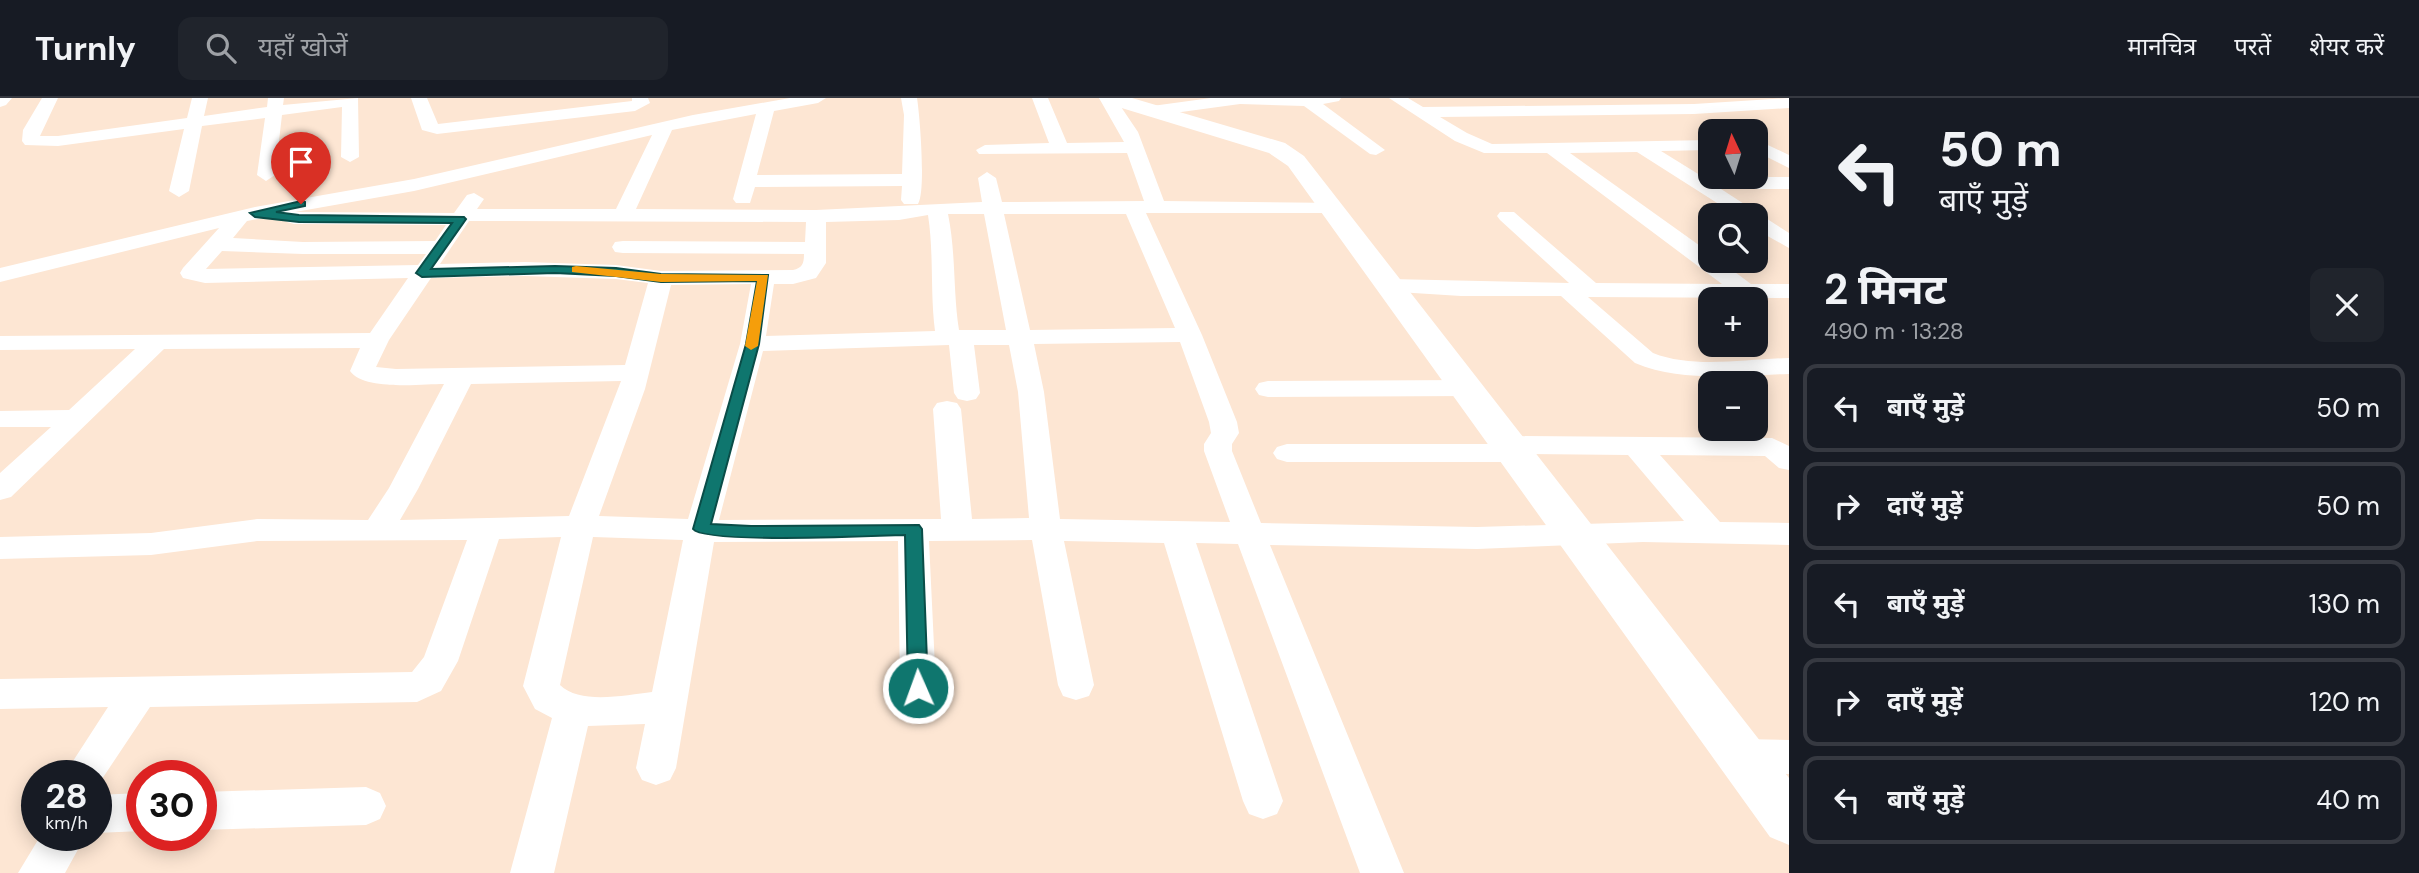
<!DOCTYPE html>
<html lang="hi">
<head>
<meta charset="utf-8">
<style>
	:root { --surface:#171b24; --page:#20242c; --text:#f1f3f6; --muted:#9ea1a6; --line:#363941 }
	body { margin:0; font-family:"DM Sans","Noto Sans Devanagari",sans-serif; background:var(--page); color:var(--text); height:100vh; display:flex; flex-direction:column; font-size:26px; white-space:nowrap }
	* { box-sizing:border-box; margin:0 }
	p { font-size:23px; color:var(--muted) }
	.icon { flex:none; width:38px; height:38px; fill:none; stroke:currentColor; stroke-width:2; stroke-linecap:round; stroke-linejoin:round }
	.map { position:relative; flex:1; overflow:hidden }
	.panel { display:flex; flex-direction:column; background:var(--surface); width:630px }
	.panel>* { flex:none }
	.guide { background:#171b24; color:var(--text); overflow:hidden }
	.needle { width:46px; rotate:356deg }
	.buttons { position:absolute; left:1698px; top:21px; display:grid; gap:14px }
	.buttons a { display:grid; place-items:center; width:70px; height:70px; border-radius:14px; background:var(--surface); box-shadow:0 4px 18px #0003; font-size:35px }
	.speed { position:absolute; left:21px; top:662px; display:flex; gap:14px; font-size:35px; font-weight:700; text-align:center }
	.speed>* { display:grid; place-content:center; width:91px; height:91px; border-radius:50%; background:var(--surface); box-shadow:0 4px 18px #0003; line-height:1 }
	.speed small { font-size:18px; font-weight:400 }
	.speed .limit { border:10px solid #d22; background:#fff; color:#111 }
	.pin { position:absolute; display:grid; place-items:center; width:60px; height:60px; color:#fff; margin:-72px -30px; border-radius:50% 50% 50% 0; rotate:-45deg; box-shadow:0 0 7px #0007 }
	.pin .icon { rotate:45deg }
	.me { position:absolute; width:77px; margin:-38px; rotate:358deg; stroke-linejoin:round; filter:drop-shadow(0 0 5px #0008) }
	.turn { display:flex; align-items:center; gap:24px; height:147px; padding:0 35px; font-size:32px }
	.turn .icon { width:91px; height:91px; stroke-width:2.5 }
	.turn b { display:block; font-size:49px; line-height:60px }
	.round { display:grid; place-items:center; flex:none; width:74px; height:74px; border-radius:14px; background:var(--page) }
	.summary { display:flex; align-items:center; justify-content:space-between; height:119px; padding:0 35px }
	h1 { font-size:42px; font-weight:700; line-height:52px }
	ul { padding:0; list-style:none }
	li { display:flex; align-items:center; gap:21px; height:88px; margin:0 14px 10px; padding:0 21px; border:4px solid var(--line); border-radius:14px }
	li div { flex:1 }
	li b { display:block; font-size:26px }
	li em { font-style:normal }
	header { display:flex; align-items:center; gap:42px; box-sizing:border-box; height:98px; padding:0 35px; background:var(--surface); border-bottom:2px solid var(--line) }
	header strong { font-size:33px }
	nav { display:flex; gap:38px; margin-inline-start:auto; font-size:24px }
	.search { width:490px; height:63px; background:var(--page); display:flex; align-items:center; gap:18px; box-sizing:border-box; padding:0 24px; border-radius:14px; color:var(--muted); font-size:26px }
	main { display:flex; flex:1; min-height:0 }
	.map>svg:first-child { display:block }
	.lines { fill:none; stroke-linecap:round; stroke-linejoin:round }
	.street { fill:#fff; fill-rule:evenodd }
	.secondary { fill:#fff; fill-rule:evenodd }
	.route { fill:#0f766e; stroke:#0a4d48; stroke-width:2 }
	.slow { fill:#f59e0b }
</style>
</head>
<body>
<header>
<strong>Turnly</strong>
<div class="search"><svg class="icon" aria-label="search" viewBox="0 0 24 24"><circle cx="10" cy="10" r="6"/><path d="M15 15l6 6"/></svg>यहाँ खोजें</div>
<nav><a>मानचित्र</a><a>परतें</a><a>शेयर करें</a></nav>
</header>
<main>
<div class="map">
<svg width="1789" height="775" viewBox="0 0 1789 775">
	<rect width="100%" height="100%" fill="#fde6d3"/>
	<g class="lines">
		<path class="street" d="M 0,0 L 12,0 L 6,7 L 0,9 Z
			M 42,0 L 58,0 L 40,38 L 58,38 L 187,20 L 192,0 L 208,0 L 204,18 L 267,9 L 268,0 L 284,0 L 283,7 L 358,0 L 359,59 L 350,64 L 341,59 L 342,9 L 282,17 L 275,77 L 266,83 L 257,77 L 265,20 L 202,28 L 189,93 L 179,99 L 169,93 L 184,31 L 58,48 L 25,47 L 22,43 L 23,32 Z
			M 411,0 L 427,0 L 438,26 L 632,3 L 632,0 L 648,0 L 650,5 L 635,13 L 437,36 L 422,32 Z
			M 790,0 L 826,0 L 818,5 L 774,13 L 757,77 L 902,76 L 904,17 L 901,0 L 917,0 C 920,18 926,94 918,106 L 904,106 L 901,102 L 902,88 L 755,89 L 750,105 L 736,105 L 733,101 L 756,16 L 672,32 L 636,111 L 816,112 L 982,104 L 978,80 L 987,74 L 996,80 L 1002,104 L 1144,103 L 1127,55 L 979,56 L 976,52 L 985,47 L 1049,45 L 1032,0 L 1048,0 L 1067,45 L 1124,44 L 1099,0 L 1115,0 L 1138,34 L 1164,103 L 1338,105 L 1341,109 L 1338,113 L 1331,115 L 1146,115 L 1202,237 L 1237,324 L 1239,335 L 1232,346 L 1232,353 L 1261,425 L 1477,429 L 1684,423 L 1628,357 L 1529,356 L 1525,361 L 1515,364 L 1287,364 L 1277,361 L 1273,355 L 1277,349 L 1287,346 L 1496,346 L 1499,341 L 1509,338 L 1772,340 L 1789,348 L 1789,372 L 1779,370 L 1765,358 L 1660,357 L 1720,424 L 1789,425 L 1789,447 L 1643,444 L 1477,451 L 1270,447 L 1404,775 L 1360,775 L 1238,446 L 1196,445 L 1283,703 L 1277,716 L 1263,721 L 1249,716 L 1243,703 L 1164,445 L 1064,443 L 1094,587 L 1089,598 L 1076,602 L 1063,598 L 1058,587 L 1032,442 L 929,443 L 936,590 L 931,601 L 918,605 L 905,601 L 900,590 L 898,443 L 714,444 L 676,670 L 670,682 L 656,687 L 642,682 L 636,670 L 645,626 L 588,628 L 554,775 L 510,775 L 552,620 L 535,611 L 523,588 L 561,439 L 499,441 L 458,563 L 441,593 L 417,604 L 150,609 L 96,690 L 96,677 L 64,677 L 108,609 L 0,611 L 0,581 L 412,574 L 424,559 L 467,442 L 257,443 L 151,457 L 0,461 L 0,439 L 151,435 L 257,421 L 368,422 L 389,390 L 444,286 C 422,286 364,293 350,273 L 360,250 L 164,251 L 11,399 L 0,402 L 0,375 L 51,329 L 0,329 L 0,313 L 69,312 L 135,251 L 0,252 L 0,238 L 370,235 L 408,180 L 205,185 L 183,180 L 180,175 L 183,170 L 219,130 L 0,184 L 0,170 L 255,109 L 414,81 L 693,17 ZM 652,37 L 616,111 L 477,111 L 484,101 L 474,95 L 467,97 L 454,115 L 295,114 L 414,93 ZM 291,115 L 284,120 L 287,124 L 294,126 L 446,127 L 435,143 L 303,144 L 233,140 L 247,123 ZM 948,116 L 984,116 L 1006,232 L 959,232 C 953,194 956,155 948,116 ZM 1004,116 L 1126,116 L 1175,230 L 1030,232 ZM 928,117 C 934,156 930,194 935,233 L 766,238 L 774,186 L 793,186 L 816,180 L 826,165 L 826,124 L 899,122 ZM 469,123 L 806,124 L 805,144 L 623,143 L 615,144 L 612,149 L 615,154 L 623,155 L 804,156 C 804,166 802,170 793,172 L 661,173 L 616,167 L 525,164 L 440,166 ZM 222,153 L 303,156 L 426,156 L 418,167 L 206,171 ZM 525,178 L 616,181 L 648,185 L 625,267 L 396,271 L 376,269 L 389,242 L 431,180 ZM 751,186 L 740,246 L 688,421 L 599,418 L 645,291 L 671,187 ZM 1180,244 L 1209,324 L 1211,335 L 1204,346 L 1204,353 L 1230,424 L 1060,421 L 1044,294 L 1034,246 ZM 949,247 L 954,295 L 958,301 L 967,303 L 976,301 L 980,295 L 974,247 L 1009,247 L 1018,294 L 1029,420 L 972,421 L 961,311 L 957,305 L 947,303 L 937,305 L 933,311 L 941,421 L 719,422 L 763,253 ZM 621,283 L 569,418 L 400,422 L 418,391 L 471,286 ZM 593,439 L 683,442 L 652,594 C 626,597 580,607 560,587 Z
			M 1211,0 L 1341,0 L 1339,3 L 1323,6 L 1385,52 L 1376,57 L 1370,56 L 1304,8 L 1240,6 L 1152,18 L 1144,13 L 1152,8 Z
			M 1389,0 L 1408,0 L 1423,9 L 1694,6 L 1789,0 L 1789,10 L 1694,16 L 1440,19 L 1467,35 L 1492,46 L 1710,42 L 1710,52 L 1661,53 L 1703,79 L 1789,79 L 1789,91 L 1721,91 L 1789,135 L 1789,150 L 1755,131 L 1755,117 L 1736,117 L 1637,54 L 1570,55 L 1710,155 L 1710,163 L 1720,163 L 1751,186 L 1789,186 L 1789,200 L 1588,199 L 1653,255 C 1693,271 1746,261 1789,260 L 1789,276 C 1739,277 1683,285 1635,265 L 1561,198 L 1461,198 L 1382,193 L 1379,188 L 1382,183 L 1390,181 L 1569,185 L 1500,122 L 1497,118 L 1500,114 L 1514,114 L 1596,185 L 1722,186 L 1547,55 L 1484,55 L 1455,43 Z
			M 1755,41 L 1789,57 L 1789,70 L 1755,53 Z
			M 1467,282 L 1476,284 L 1480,290 L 1476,296 L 1467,298 L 1268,299 L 1259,297 L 1255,291 L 1259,285 L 1268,283 Z
			M 1741,641 L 1789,642 L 1789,676 L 1741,675 L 1727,670 L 1721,658 L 1727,646 Z
			M 366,689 L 380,695 L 386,708 L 380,721 L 366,727 L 201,732 L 201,694 Z
			M 142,695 L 142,733 L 96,735 L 96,697 Z
			M 41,737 L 86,737 L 65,775 L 18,775 Z"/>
		<path class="secondary" d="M 1099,0 L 1132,0 L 1285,45 L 1304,58 L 1789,680 L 1789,747 L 1770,739 L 1288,68 L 1269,55 L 1102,4 Z"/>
	</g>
	<path class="route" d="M 301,103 L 305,104 L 305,108 L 276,114 L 299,117 L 464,119 L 466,121 L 431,171 L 555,168 L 616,170 L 661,176 L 768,177 L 759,246 L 711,426 L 751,428 L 919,427 L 922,431 L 928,590 L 925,596 L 918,598 L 911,596 L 908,590 L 905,437 C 876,438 704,446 693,431 L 746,246 L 757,183 L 661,184 L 616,178 L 555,175 L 422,179 L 416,175 L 452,125 L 299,124 L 255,119 L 250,115 Z"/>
	<path class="slow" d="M 576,168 L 661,176 L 768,177 L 758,248 L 751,252 L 745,248 L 757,183 L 661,184 L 572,174 L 572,169 Z"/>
</svg>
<div class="buttons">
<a><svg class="needle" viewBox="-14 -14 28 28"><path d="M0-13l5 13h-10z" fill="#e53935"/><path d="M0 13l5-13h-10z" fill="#9ea1a6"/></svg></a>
<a><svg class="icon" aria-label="search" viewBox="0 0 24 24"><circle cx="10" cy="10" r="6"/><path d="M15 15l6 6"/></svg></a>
<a>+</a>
<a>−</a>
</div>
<div class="speed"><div>28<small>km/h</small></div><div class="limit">30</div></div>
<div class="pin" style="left:301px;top:106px;background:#d93025"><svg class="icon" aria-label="arrive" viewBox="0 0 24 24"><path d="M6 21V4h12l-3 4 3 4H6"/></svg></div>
<svg class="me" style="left:918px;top:590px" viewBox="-20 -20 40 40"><circle r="17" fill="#0f766e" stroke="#fff" stroke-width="3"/><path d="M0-11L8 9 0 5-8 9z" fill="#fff"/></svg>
</div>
<section class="panel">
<div class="guide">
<div class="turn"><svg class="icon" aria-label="left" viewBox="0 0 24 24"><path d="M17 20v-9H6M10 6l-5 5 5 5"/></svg><div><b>50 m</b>बाएँ मुड़ें</div></div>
</div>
<div class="summary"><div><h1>2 मिनट</h1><p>490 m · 13:28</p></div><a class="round"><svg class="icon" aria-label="close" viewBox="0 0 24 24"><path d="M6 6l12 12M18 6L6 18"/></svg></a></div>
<ul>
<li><svg class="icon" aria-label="left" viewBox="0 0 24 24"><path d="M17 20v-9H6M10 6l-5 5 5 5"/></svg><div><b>बाएँ मुड़ें</b></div><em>50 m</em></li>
<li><svg class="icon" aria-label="right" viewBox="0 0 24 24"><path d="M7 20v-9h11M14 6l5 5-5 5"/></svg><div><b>दाएँ मुड़ें</b></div><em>50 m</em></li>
<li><svg class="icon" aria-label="left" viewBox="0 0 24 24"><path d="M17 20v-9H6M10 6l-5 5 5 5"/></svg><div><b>बाएँ मुड़ें</b></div><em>130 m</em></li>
<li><svg class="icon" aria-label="right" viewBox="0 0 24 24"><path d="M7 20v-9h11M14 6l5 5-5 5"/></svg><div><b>दाएँ मुड़ें</b></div><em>120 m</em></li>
<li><svg class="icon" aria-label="left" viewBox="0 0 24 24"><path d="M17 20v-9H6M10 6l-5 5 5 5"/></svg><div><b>बाएँ मुड़ें</b></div><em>40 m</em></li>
</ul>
</section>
</main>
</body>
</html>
